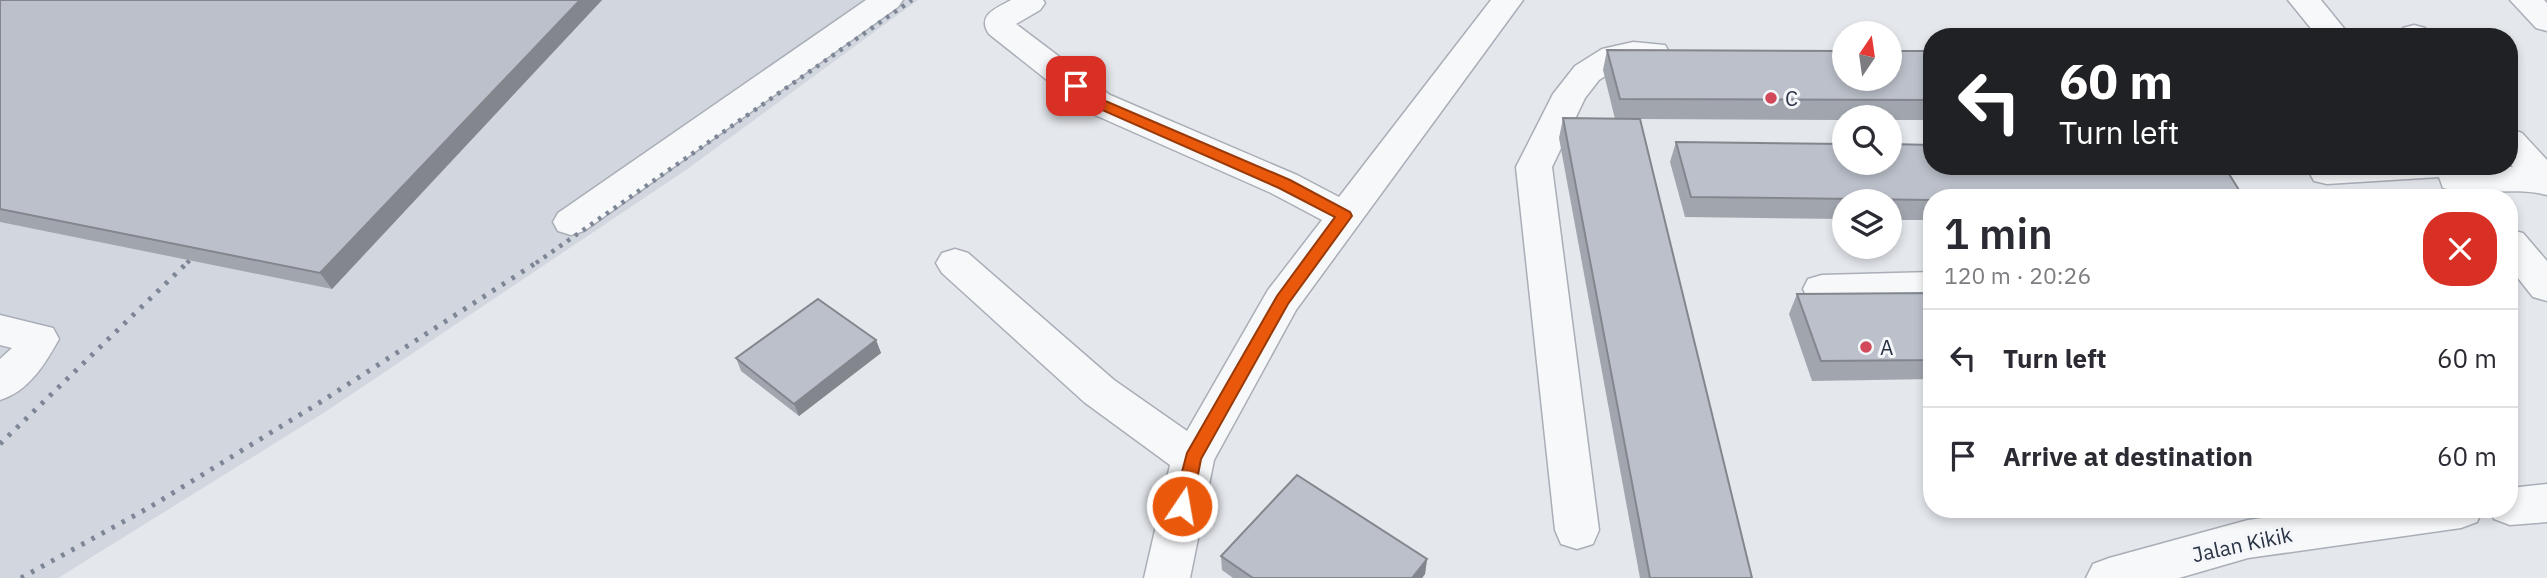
<!DOCTYPE html>
<html lang="en">
<head>
<meta charset="utf-8">
<style>
	:root { --surface:#fff; --page:#f2f2f3; --text:#2b2b33; --muted:#7c7c81; --line:#e1e1e2 }
	body { margin:0; font-family:"IBM Plex Sans",sans-serif; background:var(--page); color:var(--text); height:100vh; display:flex; flex-direction:column; font-size:26px; white-space:nowrap }
	* { box-sizing:border-box; margin:0 }
	p { font-size:23px; color:var(--muted) }
	.icon { flex:none; width:38px; height:38px; fill:none; stroke:currentColor; stroke-width:2; stroke-linecap:round; stroke-linejoin:round }
	.map { position:relative; flex:1; overflow:hidden }
	.drawer { position:absolute; left:1923px; top:189px; width:595px; height:329px; display:flex; flex-direction:column; background:var(--surface); border-radius:28px; box-shadow:0 4px 10px #0003 }
	.drawer>* { flex:none }
	.hud { position:absolute; left:1923px; top:28px; width:595px; height:147px; border-radius:28px; box-shadow:0 4px 10px #0003; background:#202124; color:#fff; overflow:hidden }
	.needle { width:46px; rotate:13deg }
	.fabs { position:absolute; left:1832px; top:21px; display:grid; gap:14px }
	.fabs a { display:grid; place-items:center; width:70px; height:70px; border-radius:50%; background:var(--surface); box-shadow:0 4px 10px #0003; font-size:35px }
	.pin { position:absolute; display:grid; place-items:center; width:60px; height:60px; color:#fff; margin:-30px; border-radius:14px; box-shadow:0 4px 10px #0006 }
	.me { position:absolute; width:77px; margin:-38px; rotate:12deg; stroke-linejoin:round; filter:drop-shadow(0 0 5px #0008) }
	.turn { display:flex; align-items:center; gap:24px; height:147px; padding:0 21px; font-size:32px }
	.turn .icon { width:91px; height:91px; stroke-width:2.5 }
	.turn b { display:block; font-size:49px; line-height:60px }
	.round { display:grid; place-items:center; flex:none; width:74px; height:74px; border-radius:28px; background:var(--page) }
	.headline { display:flex; align-items:center; justify-content:space-between; height:119px; padding:0 21px }
	h1 { font-size:42px; font-weight:600; line-height:52px }
	ul { padding:0; list-style:none }
	li { display:flex; align-items:center; gap:21px; height:98px; padding:0 21px; border-top:2px solid var(--line) }
	li div { flex:1 }
	li b { display:block; font-size:26px }
	li em { font-style:normal }
	.map>svg:first-child { display:block }
	.built { fill:#d2d6de }
	.lines { fill:none; stroke-linecap:round; stroke-linejoin:round }
	.minor-casing { stroke:#a9aeb7; stroke-width:3 }
	.minor { fill:#f7f8fa; fill-rule:evenodd }
	.rail-far1 { stroke:#7d8696; stroke-width:4.5; stroke-dasharray:3.5 6; stroke-linecap:butt }
	.rail { stroke:#7d8696; stroke-width:5; stroke-dasharray:3.5 8; stroke-linecap:butt }
	.wall { fill:#a1a5ae }
	.shaded-wall { fill:#83868d }
	.building { fill:#bbc0ca; stroke:#83868d; stroke-width:2 }
	.route { fill:#ea580c; stroke:#983908; stroke-width:2 }
	.poi-dot { fill:#d1495b; stroke:#f4f6f9; stroke-width:2.5 }
	.labels { text-anchor:middle; dominant-baseline:central; stroke-width:6; stroke-linejoin:round; paint-order:stroke }
	.poi-label { font-size:21px; fill:#2b3445; stroke:#f4f6f9; text-anchor:start }
	.street-label { font-size:21px; fill:#2b3445; stroke:#f4f6f9 }
</style>
</head>
<body>
<div class="map">
<svg width="2547" height="578" viewBox="0 0 2547 578">
	<rect width="100%" height="100%" fill="#e4e7ec"/>
	<path class="built" d="M 0,0 L 918,0 L 686,170 L 325,412 L 58,578 L 0,578 Z"/>
	<g class="lines">
		<g class="minor-casing">
			<path id="minor" d="M 866,0 L 903,0 L 898,7 L 584,231 L 571,235 L 558,231 L 553,222 L 558,213 Z
				M 1011,0 L 1043,0 L 1045,3 L 1040,10 L 1016,24 L 1110,95 L 1297,175 L 1339,197 L 1491,0 L 1523,0 L 1296,310 L 1214,460 L 1190,578 L 1144,578 L 1170,465 L 1084,402 L 942,273 L 936,263 L 942,253 L 955,249 L 968,253 L 1114,380 L 1187,431 L 1268,290 L 1322,220 L 1271,193 L 1086,111 L 989,34 C 976,15 997,8 1011,0 Z
				M 2288,0 L 2321,0 L 2351,37 L 2318,37 Z
				M 2510,0 L 2544,0 L 2547,3 L 2547,31 L 2536,28 Z
				M 2414,25 L 2425,28 L 2432,37 L 2399,37 L 2403,28 Z
				M 1633,42 L 1665,45 L 1669,52 L 1665,59 L 1624,64 L 1599,80 L 1585,98 L 1552,167 L 1599,530 L 1593,544 L 1577,549 L 1561,544 L 1555,530 L 1516,167 L 1553,94 L 1575,66 L 1602,49 Z
				M 2510,129 L 2522,133 L 2547,160 L 2547,195 C 2513,186 2477,197 2443,188 L 2439,177 L 2327,184 L 2314,181 L 2309,172 L 2313,166 L 2513,167 L 2510,163 Z
				M 2510,230 L 2523,233 L 2547,261 L 2547,301 L 2533,297 L 2510,268 Z
				M 1932,272 L 1932,300 L 1822,303 L 1808,299 L 1803,289 L 1808,279 L 1822,275 Z
				M 0,315 L 53,328 L 59,339 C 45,364 29,391 0,400 L 0,359 L 12,348 L 0,345 Z
				M 2547,484 L 2547,522 L 2510,525 L 2494,519 L 2490,509 L 2510,509 L 2510,488 Z
				M 2324,509 L 2483,509 L 2477,522 L 2461,528 L 2248,558 L 2179,578 L 2086,578 L 2093,564 L 2109,558 L 2248,520 Z"/>
		</g>
		<use href="#minor" class="minor"/>
		<path class="rail-far1" d="M 187,263 L 203,247
			M 536,263 L 912,0"/>
		<path class="rail" d="M 0,444 L 189,261
			M 21,578 L 150,507 L 319,403 L 539,261"/>
	</g>
	<path class="wall" d="M 0,0 L 602,0 L 332,289 L 0,222 Z
		M 1607,50 L 1932,51 L 1932,120 L 1890,120 L 1890,117 L 1844,117 L 1844,120 L 1640,119 L 1752,578 L 1640,578 L 1559,138 L 1563,118 L 1615,119 L 1603,70 Z
		M 1676,142 L 1932,198 L 1932,220 L 1890,220 L 1890,201 L 1844,201 L 1844,219 L 1685,217 L 1670,162 Z
		M 1932,293 L 1932,379 L 1812,381 L 1789,314 L 1797,294 Z
		M 876,340 L 881,353 L 799,416 L 741,371 L 736,358 Z
		M 1221,556 L 1427,559 L 1425,574 L 1422,578 L 1233,578 L 1222,570 Z"/>
	<path class="shaded-wall" d="M 580,0 L 602,0 L 332,289 L 320,273 Z
		M 876,340 L 881,353 L 799,416 L 794,404 Z
		M 1427,559 L 1425,574 L 1422,578 L 1412,578 Z"/>
	<path class="building" d="M 0,0 L 580,0 L 320,273 L 0,209 Z
		M 1607,50 L 1844,51 L 1844,79 L 1890,79 L 1890,51 L 1932,51 L 1932,100 L 1620,99 Z
		M 1563,118 L 1640,119 L 1752,578 L 1650,578 Z
		M 1676,142 L 1844,144 L 1844,163 L 1890,163 L 1890,144 L 1932,145 L 1932,166 L 2224,166 L 2244,198 L 1932,198 L 1932,200 L 1691,197 Z
		M 1932,293 L 1932,360 L 1821,361 L 1797,294 Z
		M 818,299 L 876,340 L 794,404 L 736,358 Z
		M 1297,475 L 1427,559 L 1412,578 L 1253,578 L 1221,556 Z"/>
	<path class="route" d="M 1076,82 L 1103,100 L 1290,180 L 1350,212 L 1352,216 L 1288,304 L 1201,459 L 1192,506 L 1189,511 L 1182,514 L 1176,511 L 1173,506 L 1187,453 L 1277,296 L 1335,217 L 1279,188 L 1093,106 L 1071,90 L 1071,83 Z"/>
	<g class="poi-dot">
		<circle cx="1771" cy="98" r="7"/>
		<circle cx="1866" cy="347" r="7"/>
	</g>
	<g class="labels">
		<g class="poi-label">
			<text x="1785" y="98">C</text>
			<text x="1880" y="347">A</text>
		</g>
		<g class="street-label">
			<text transform="translate(2242 544) rotate(-12)">Jalan Kikik</text>
		</g>
	</g>
</svg>
<div class="fabs">
<a><svg class="needle" viewBox="-14 -14 28 28"><path d="M0-13l5 13h-10z" fill="#e53935"/><path d="M0 13l5-13h-10z" fill="#7c7c81"/></svg></a>
<a><svg class="icon" aria-label="search" viewBox="0 0 24 24"><circle cx="10" cy="10" r="6"/><path d="M15 15l6 6"/></svg></a>
<a><svg class="icon" aria-label="layers" viewBox="0 0 24 24"><path d="M12 4l9 5-9 5-9-5zM3 14l9 5 9-5"/></svg></a>
</div>
<div class="pin" style="left:1076px;top:86px;background:#d93025"><svg class="icon" aria-label="arrive" viewBox="0 0 24 24"><path d="M6 21V4h12l-3 4 3 4H6"/></svg></div>
<svg class="me" style="left:1182px;top:506px" viewBox="-20 -20 40 40"><circle r="17" fill="#ea580c" stroke="#fff" stroke-width="3"/><path d="M0-11L8 9 0 5-8 9z" fill="#fff"/></svg>
<div class="hud">
<div class="turn"><svg class="icon" aria-label="left" viewBox="0 0 24 24"><path d="M17 20v-9H6M10 6l-5 5 5 5"/></svg><div><b>60 m</b>Turn left</div></div>
</div>
<section class="drawer">
<div class="headline"><div><h1>1 min</h1><p>120 m · 20:26</p></div><a class="round" style="background:#d93025;color:#fff"><svg class="icon" aria-label="close" viewBox="0 0 24 24"><path d="M6 6l12 12M18 6L6 18"/></svg></a></div>
<ul>
<li><svg class="icon" aria-label="left" viewBox="0 0 24 24"><path d="M17 20v-9H6M10 6l-5 5 5 5"/></svg><div><b>Turn left</b></div><em>60 m</em></li>
<li><svg class="icon" aria-label="arrive" viewBox="0 0 24 24"><path d="M6 21V4h12l-3 4 3 4H6"/></svg><div><b>Arrive at destination</b></div><em>60 m</em></li>
</ul>
</section>
</div>
</body>
</html>
